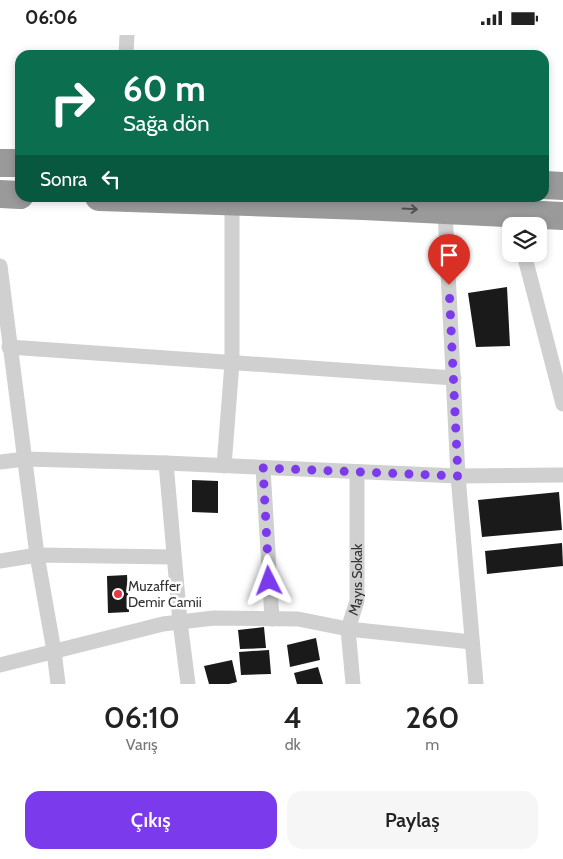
<!DOCTYPE html>
<html lang="tr">
<head>
<meta charset="utf-8">
<style>
	:root { --surface:#fff; --page:#f6f6f6; --text:#222; --muted:#767676; --accent:#7c3aed }
	body { margin:0; font-family:Cabin,sans-serif; background:var(--page); color:var(--text); height:100vh; display:flex; flex-direction:column; font-size:19px; white-space:nowrap }
	* { box-sizing:border-box; margin:0 }
	p { font-size:16px; color:var(--muted) }
	.icon { flex:none; width:28px; height:28px; fill:none; stroke:currentColor; stroke-width:2; stroke-linecap:round; stroke-linejoin:round }
	.map { position:relative; height:649px; overflow:hidden }
	.side { display:flex; flex-direction:column; background:var(--surface); flex:1 }
	.side>* { flex:none }
	.top-card { position:absolute; left:15px; top:15px; width:534px; height:152px; border-radius:15px; box-shadow:0 2px 8px #0003; background:#0b6e4f; color:#fff; overflow:hidden }
	.tools { position:absolute; left:502px; top:182px; display:grid; gap:10px }
	.tools a { display:grid; place-items:center; width:45px; height:45px; border-radius:10px; background:var(--surface); box-shadow:0 2px 8px #0003; font-size:25px }
	.pin { position:absolute; display:grid; place-items:center; width:42px; height:42px; color:#fff; margin:-51px -21px; border-radius:50% 50% 50% 0; rotate:-45deg; box-shadow:0 0 5px #0007 }
	.pin .icon { rotate:45deg }
	.me { position:absolute; width:55px; margin:-28px; rotate:357deg; stroke-linejoin:round; filter:drop-shadow(0 0 4px #0008) }
	.turn { display:flex; align-items:center; gap:18px; height:105px; padding:0 25px; font-size:22px }
	.turn .icon { width:65px; height:65px; stroke-width:2.5 }
	.turn b { display:block; font-size:35px; line-height:42px }
	.then { display:flex; align-items:center; height:48px; padding:0 25px; background:#0003; gap:10px; font-size:19px }
	.eta { display:flex; justify-content:space-evenly; align-items:center; height:85px; text-align:center }
	.eta b { font-size:30px; font-weight:600; line-height:35px }
	.action { display:flex; gap:10px; margin-top:auto; padding:10px 25px }
	.action a { flex:1; height:58px; border-radius:15px; background:var(--accent); color:#fff; font-size:20px; font-weight:600; line-height:58px; text-align:center }
	.action a+a { background:var(--page); color:var(--text) }
	.status { display:flex; justify-content:space-between; align-items:center; height:35px; padding:0 25px; background:var(--surface); direction:ltr }
	.status svg { height:14px; fill:currentColor }
	.map>svg:first-child { display:block }
	.building { fill:#1a1a1a }
	.lines { fill:none; stroke-linecap:round; stroke-linejoin:round }
	.street { stroke:#d0d0d0; stroke-width:15 }
	.highway { stroke:#9a9a9a; stroke-width:28 }
	.oneway { stroke:#525252 }
	.route { stroke:#7c3aed; stroke-width:9; stroke-dasharray:0 16.2 }
	.poi-dot { fill:#e63946; stroke:#fff; stroke-width:2 }
	.labels { text-anchor:middle; dominant-baseline:central; stroke-width:5; stroke-linejoin:round; paint-order:stroke }
	.street-label { font-size:14px; fill:#333; stroke:#fff }
	.poi-label { font-size:14px; fill:#333; stroke:#fff; text-anchor:start }
</style>
</head>
<body>
<div class="status"><b>06:06</b><svg viewBox="0 0 49 12"><path d="M0 12V9h3v3zM5 12V6h3v6zM10 12V3h3v9zM15 12V0h3v12zM26 1h20v11H26zM47 4h2v5h-2z"/></svg></div>
<div class="map">
<svg width="563" height="649" viewBox="0 0 563 649">
	<rect width="100%" height="100%" fill="#fff"/>
	<path class="building" d="M 507,252 L 510,311 L 476,312 L 468,258 Z
		M 192,445 L 218,446 L 218,478 L 192,477 Z
		M 559,457 L 562,495 L 482,502 L 478,465 Z
		M 562,508 L 563,531 L 487,539 L 485,516 Z
		M 127,540 L 129,577 L 108,578 L 107,541 Z
		M 264,592 L 266,613 L 240,614 L 238,595 Z
		M 316,603 L 320,625 L 290,632 L 287,610 Z
		M 269,615 L 271,639 L 241,640 L 239,617 Z
		M 232,625 L 237,647 L 229,649 L 209,649 L 204,631 Z
		M 318,632 L 323,649 L 297,649 L 294,638 Z"/>
	<g class="lines">
		<g class="street">
			<path d="M 126,20 L 127,0"/>
			<path d="M 445,175 L 458,441 L 476,649"/>
			<path d="M 524,219 L 563,369"/>
			<path d="M 0,231 L 37,520 L 54,616 L 58,649"/>
			<path d="M 9,312 L 454,343"/>
			<path d="M 0,427 L 25,424 L 166,428 L 458,441 L 563,440"/>
			<path d="M 166,428 L 180,587 L 188,649"/>
			<path d="M 224,431 L 232,328 L 232,167"/>
			<path d="M 263,433 L 272,584"/>
			<path d="M 0,526 L 37,520 L 174,522"/>
			<path d="M 0,630 L 163,589 L 214,583 L 298,584 L 348,594 L 472,607"/>
			<path id="s1" d="M 353,649 L 348,594 L 357,566 L 357,437"/>
		</g>
		<path class="highway" d="M 0,128 L 20,128
			M 544,150 L 563,151
			M 0,159 L 20,160
			M 99,162 L 363,171 L 563,181"/>
	</g>
	<defs><path id="oneway-shaft" d="M-6 0H5M1.5-3L5.5 0L1.5 3" fill="none" stroke-width="1.6" stroke-linecap="round" stroke-linejoin="round" transform="scale(1.25)"/></defs>
	<use class="oneway" href="#oneway-shaft" transform="translate(410 174) rotate(3)"/>
	<g class="lines">
		<path class="route" d="M 269,546 L 263,433 L 458,441 L 449,250"/>
	</g>
	<circle class="poi-dot" cx="118" cy="559" r="5"/>
	<g class="labels">
		<g class="street-label">
			<text stroke="none"><textPath href="#s1" startOffset="106">Mayıs Sokak</textPath></text>
		</g>
		<g class="poi-label">
			<text x="128" y="551">Muzaffer<tspan x="128" dy="16">Demir Camii</tspan></text>
		</g>
	</g>
</svg>
<div class="tools">
<a><svg class="icon" aria-label="layers" viewBox="0 0 24 24"><path d="M12 4l9 5-9 5-9-5zM3 14l9 5 9-5"/></svg></a>
</div>
<div class="pin" style="left:449px;top:250px;background:#d93025"><svg class="icon" aria-label="arrive" viewBox="0 0 24 24"><path d="M6 21V4h12l-3 4 3 4H6"/></svg></div>
<svg class="me" style="left:269px;top:546px" viewBox="-20 -20 40 40"><path d="M0-17L14 15 0 8-14 15z" fill="#7c3aed" stroke="#fff" stroke-width="4"/></svg>
<div class="top-card">
<div class="turn"><svg class="icon" aria-label="right" viewBox="0 0 24 24"><path d="M7 20v-9h11M14 6l5 5-5 5"/></svg><div><b>60 m</b>Sağa dön</div></div>
<div class="then">Sonra<svg class="icon" aria-label="left" viewBox="0 0 24 24"><path d="M17 20v-9H6M10 6l-5 5 5 5"/></svg></div>
</div>
</div>
<section class="side">
<div class="eta">
<div><b>06:10</b><p>Varış</p></div>
<div><b>4</b><p>dk</p></div>
<div><b>260</b><p>m</p></div>
</div>
<div class="action"><a>Çıkış</a><a>Paylaş</a></div>
</section>
</body>
</html>
